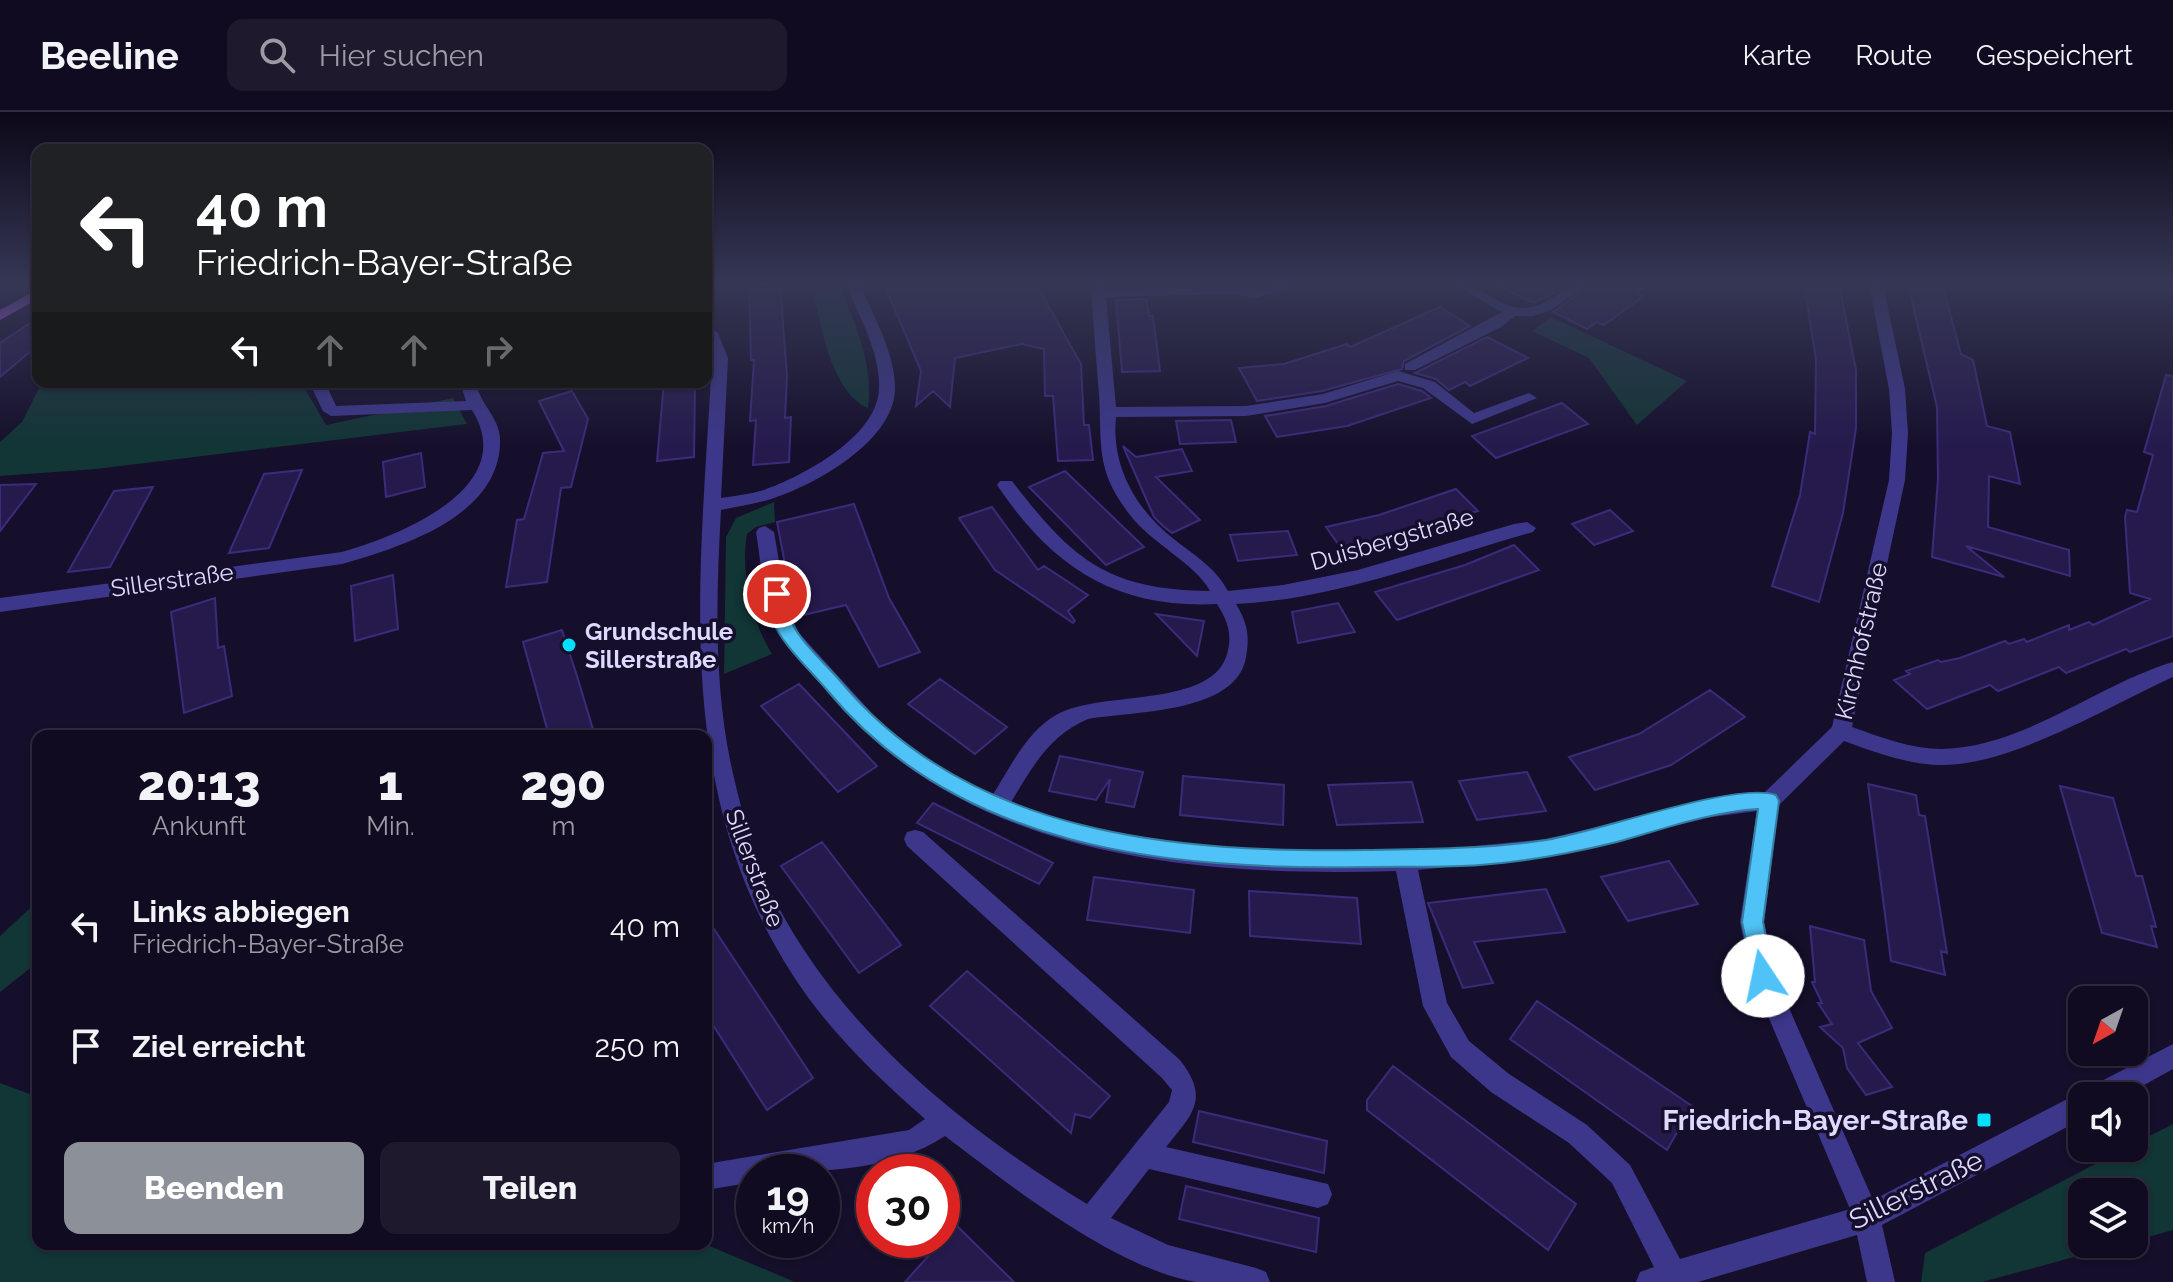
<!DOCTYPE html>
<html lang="de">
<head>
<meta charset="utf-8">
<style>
	:root { --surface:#100b20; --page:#1e192d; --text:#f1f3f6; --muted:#9c9ba5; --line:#302b3e; --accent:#8c9099 }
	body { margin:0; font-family:Raleway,sans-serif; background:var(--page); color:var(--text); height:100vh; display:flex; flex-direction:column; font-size:30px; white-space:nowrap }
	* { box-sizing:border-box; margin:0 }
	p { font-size:26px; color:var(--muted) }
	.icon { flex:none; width:44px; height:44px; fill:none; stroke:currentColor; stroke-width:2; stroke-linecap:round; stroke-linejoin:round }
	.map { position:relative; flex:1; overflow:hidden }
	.sheet { position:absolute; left:32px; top:618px; width:680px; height:520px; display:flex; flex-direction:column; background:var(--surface); border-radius:16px; box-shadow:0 2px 6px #0004,0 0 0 2px var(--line) }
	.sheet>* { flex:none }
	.banner { position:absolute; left:32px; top:32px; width:680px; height:244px; border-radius:16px; box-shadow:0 2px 6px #0004,0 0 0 2px var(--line); background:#202124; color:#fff; overflow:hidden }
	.needle { width:52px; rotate:220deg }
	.controls { position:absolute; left:2068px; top:874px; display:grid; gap:16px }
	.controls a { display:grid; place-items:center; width:80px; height:80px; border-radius:16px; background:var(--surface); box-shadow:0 2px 6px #0004,0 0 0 2px var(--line); font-size:40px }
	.speed { position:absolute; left:736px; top:1042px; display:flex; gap:16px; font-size:40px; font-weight:700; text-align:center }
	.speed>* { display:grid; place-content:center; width:104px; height:104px; border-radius:50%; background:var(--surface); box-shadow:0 2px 6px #0004,0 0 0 2px var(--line); line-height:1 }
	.speed small { font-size:20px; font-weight:400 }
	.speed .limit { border:12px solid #d22; background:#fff; color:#111 }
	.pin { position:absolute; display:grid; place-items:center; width:68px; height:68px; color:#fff; margin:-34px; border:4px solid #fff; border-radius:50%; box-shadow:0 2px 8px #0007 }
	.me { position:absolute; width:88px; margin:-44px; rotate:349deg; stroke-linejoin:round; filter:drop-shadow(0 0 6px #0008) }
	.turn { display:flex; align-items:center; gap:28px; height:168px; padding:0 32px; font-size:36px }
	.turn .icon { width:104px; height:104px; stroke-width:2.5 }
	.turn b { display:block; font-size:56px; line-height:68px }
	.lanes { display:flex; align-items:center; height:76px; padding:0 32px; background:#0003; justify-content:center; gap:40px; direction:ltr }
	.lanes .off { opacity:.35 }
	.eta { display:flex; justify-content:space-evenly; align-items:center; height:136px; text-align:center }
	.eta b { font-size:48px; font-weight:800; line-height:56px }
	.button { display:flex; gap:16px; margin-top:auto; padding:16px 32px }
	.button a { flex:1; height:92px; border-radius:16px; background:var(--accent); color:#fff; font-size:32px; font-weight:800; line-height:92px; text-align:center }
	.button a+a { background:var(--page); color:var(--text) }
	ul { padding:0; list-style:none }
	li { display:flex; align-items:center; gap:24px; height:120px; padding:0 32px }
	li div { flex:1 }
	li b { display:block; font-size:30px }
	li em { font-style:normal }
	header { display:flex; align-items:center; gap:48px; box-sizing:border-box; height:112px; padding:0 40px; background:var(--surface); border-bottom:2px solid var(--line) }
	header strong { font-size:38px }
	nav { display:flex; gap:44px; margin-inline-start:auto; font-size:28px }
	.search { width:560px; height:72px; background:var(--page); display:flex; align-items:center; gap:20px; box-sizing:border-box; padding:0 28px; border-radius:16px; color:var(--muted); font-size:30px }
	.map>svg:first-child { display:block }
	.green { fill:#123535 }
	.building { fill:#261a4d; stroke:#3c2b7a; stroke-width:2 }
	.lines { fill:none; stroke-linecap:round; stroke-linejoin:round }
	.minor { fill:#3d378c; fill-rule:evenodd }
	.major { fill:#c860ff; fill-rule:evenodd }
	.route { fill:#4fc3f7; stroke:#337fa1; stroke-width:2 }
	.poi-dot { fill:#05dfff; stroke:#150f2b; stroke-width:3 }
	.labels { text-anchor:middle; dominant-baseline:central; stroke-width:7; stroke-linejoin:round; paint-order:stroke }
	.street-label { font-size:24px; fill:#ded9ff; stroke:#150f2b }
	.poi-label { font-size:24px; font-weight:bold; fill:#ded9ff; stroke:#150f2b; text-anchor:start }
	.near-poi-label { font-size:28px; font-weight:bold; fill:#ded9ff; stroke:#150f2b; text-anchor:end }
	.near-street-label { font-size:28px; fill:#ded9ff; stroke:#150f2b }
</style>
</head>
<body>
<header>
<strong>Beeline</strong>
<div class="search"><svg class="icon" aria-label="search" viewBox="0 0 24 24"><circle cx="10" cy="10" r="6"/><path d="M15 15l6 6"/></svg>Hier suchen</div>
<nav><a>Karte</a><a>Route</a><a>Gespeichert</a></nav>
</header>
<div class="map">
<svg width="2173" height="1170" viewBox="0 0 2173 1170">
	<rect width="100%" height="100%" fill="#150f2b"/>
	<path class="green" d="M 821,172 L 839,172 C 855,213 874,251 868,296 C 833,281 821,217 814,181 L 823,177 Z
		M 1551,205 L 1687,269 L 1637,313 L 1589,246 L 1532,219 Z
		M 42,270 L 301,270 L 326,313 L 453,286 L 467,312 L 96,357 L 0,364 L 0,330 L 22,310 Z
		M 774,390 L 775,410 L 756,415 L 747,422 C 740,460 752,510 772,542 L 724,562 L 726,425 L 736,406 Z
		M 38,789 L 38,850 L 0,880 L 0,824 Z
		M 0,971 L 38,985 L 38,1132 L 705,1132 L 795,1170 L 0,1170 Z
		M 2173,1012 L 2173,1118 L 2134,1129 L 2134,1080 L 2082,1080 L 2082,1132 L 2122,1132 L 1982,1170 L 1921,1170 L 1925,1141 L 2126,1036 L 2134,1036 L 2134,1032 Z"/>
	<path class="building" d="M 749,172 L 780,172 L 787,264 L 785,306 L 791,305 L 789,350 L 753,353 L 756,308 L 750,309 L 754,248 L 751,248 Z
		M 884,172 L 1036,172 L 1081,252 L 1084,313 L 1089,313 L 1093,348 L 1058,349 L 1053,284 L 1045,284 L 1044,237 L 1022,232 L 955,246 L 950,295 L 933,279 L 916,294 L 921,259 Z
		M 1493,172 L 1573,172 L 1534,191 Z
		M 1592,172 L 1650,172 L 1637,181 L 1644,184 L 1604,213 L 1597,210 L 1587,217 L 1553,200 Z
		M 1804,172 L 1839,172 L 1856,258 L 1856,316 L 1843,401 L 1819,490 L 1772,474 L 1800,383 L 1810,320 L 1815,322 L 1816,248 Z
		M 1908,172 L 1942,172 L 1961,242 L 1973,248 L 1987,314 L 2010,320 L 2020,372 L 1989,364 L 1988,415 L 2069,438 L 2070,464 L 1966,434 L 2004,465 L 1932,445 L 1938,367 L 1937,295 Z
		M 1146,187 L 1149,204 L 1153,204 L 1160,259 L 1122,260 L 1116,188 Z
		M 1440,195 L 1470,214 L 1404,249 L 1402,257 L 1322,279 L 1257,289 L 1239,256 L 1284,252 L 1347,232 L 1350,235 Z
		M 38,206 L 38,233 L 0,265 L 0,231 Z
		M 1487,225 L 1528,246 L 1470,274 L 1465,270 L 1449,278 L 1436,267 L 1415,261 Z
		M 2166,263 L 2173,264 L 2173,524 L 2130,540 L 2126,537 L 2066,561 L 2059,555 L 1998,579 L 1990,573 L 1927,597 L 1894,568 L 1910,562 L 1906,559 L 1938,548 L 1941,550 L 1960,546 L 2005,529 L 2009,532 L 2024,527 L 2027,530 L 2069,513 L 2069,518 L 2089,510 L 2093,513 L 2150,487 L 2130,481 L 2125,405 L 2127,398 L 2137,400 L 2153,343 L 2144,340 Z
		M 664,270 L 695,270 L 694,345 L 657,349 Z
		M 1398,272 L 1422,279 L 1431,286 L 1347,314 L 1277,325 L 1265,304 L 1326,294 Z
		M 572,279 L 588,307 L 571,375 L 561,376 L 547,470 L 506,475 L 517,408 L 524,407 L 543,341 L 564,339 L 539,289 Z
		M 1562,291 L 1588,312 L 1496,346 L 1472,324 Z
		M 1231,308 L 1236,330 L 1180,332 L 1176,309 Z
		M 1123,334 L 1136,345 L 1182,337 L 1192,359 L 1156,365 L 1200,408 L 1172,421 L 1163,414 L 1154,405 Z
		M 421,341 L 425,375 L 386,385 L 383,350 Z
		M 302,358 L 269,436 L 229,441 L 264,362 Z
		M 1065,359 L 1144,435 L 1106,453 L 1029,375 Z
		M 36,372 L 0,419 L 0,373 Z
		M 153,375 L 110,455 L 68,460 L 114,379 Z
		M 1456,377 L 1478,399 L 1343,439 L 1326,415 L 1379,403 Z
		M 854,392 L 889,486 L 920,540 L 879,555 L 846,493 L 795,505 L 777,410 Z
		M 992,395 L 1038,458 L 1044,454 L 1088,483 L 1068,499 L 1075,509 L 1073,511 L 995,458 L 959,406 Z
		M 1610,398 L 1633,419 L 1594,433 L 1572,412 Z
		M 1288,419 L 1297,443 L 1238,449 L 1230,423 Z
		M 1514,433 L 1539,458 L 1397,508 L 1375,480 L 1465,453 Z
		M 393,463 L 398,517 L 355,529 L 351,474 Z
		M 215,486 L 218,536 L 224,534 L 232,584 L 184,601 L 171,500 Z
		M 1338,491 L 1355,520 L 1298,531 L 1292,500 Z
		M 1156,502 L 1204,509 L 1197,544 Z
		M 562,518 L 577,564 L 595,624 L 549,624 L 523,530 Z
		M 940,567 L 1007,615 L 975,642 L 908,592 Z
		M 799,572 L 877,654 L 838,680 L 761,594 Z
		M 1710,578 L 1745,605 L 1671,653 L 1595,678 L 1569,645 L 1639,622 Z
		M 1060,644 L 1143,660 L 1134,695 L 1106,690 L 1110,667 L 1096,688 L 1049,679 Z
		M 1527,660 L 1546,699 L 1477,708 L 1459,669 Z
		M 1183,664 L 1284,673 L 1283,713 L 1180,703 Z
		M 1412,670 L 1423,710 L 1337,713 L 1328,673 Z
		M 1868,672 L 1916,683 L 1919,703 L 1925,704 L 1947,841 L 1941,839 L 1945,863 L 1891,849 Z
		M 2060,674 L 2113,686 L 2136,764 L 2142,764 L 2156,815 L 2151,814 L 2157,835 L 2102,821 Z
		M 933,691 L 1053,751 L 1039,772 L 917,711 Z
		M 822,730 L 901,833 L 859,861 L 781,754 Z
		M 1669,749 L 1698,792 L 1628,809 L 1601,765 Z
		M 1094,765 L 1194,778 L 1190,821 L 1087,808 Z
		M 1546,777 L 1565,820 L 1474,830 L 1493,871 L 1463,876 L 1428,791 Z
		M 1249,779 L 1357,786 L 1361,832 L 1250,824 Z
		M 706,805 L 813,966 L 767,998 L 706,902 Z
		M 1810,814 L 1864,828 L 1871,879 L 1892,916 L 1858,931 L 1892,975 L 1866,983 L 1847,956 L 1843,936 L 1820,915 L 1832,912 L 1818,891 L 1822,891 L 1812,870 L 1815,870 Z
		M 967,859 L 1110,984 L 1090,1006 L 1075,1002 L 1071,1021 L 930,894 Z
		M 1537,889 L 1692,994 L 1667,1038 L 1510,927 Z
		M 1393,954 L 1576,1092 L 1548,1138 L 1367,998 L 1367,988 Z
		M 1199,999 L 1327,1029 L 1324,1061 L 1193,1030 Z
		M 1186,1074 L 1319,1106 L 1316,1140 L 1179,1107 Z
		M 956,1113 L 1014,1170 L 905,1170 Z"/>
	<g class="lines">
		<path class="minor" d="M 846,172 L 860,172 C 873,204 895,240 895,276 C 895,328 817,372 774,386 C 757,392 739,394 721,398 C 716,487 713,582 735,670 C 745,713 758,757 779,796 C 847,923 966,1018 1087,1092 L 1169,990 L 1172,978 L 1162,966 L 907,734 L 904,727 L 907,720 L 915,718 L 923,720 L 1180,948 C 1210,987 1193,1001 1166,1035 L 1328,1072 L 1332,1082 L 1328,1092 L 1318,1096 L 1149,1057 L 1111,1106 L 1168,1133 L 1256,1156 L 1266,1160 L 1270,1170 C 1246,1170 1219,1170 1196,1170 C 1114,1156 1011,1074 945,1024 C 891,1060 817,1060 754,1060 L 754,1070 L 706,1078 L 706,1052 L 909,1018 L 925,1007 C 876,964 829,919 794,865 C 669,673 701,462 712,246 L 706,228 L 706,212 L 718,221 L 728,246 L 721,386 C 735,384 750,382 764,378 C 803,364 877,325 879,277 C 881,242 859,204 846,172 Z
			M 1091,172 L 1105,172 L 1105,177 L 1231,174 L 1255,178 L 1283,172 L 1296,175 L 1255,186 L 1231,182 L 1106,185 L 1116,295 L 1246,294 L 1323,282 L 1398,259 L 1435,270 L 1474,301 L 1529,281 L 1537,286 L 1472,312 L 1423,276 L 1398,269 L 1325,291 L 1246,304 L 1116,305 C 1111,354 1136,398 1175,428 C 1195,444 1215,455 1228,479 L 1283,473 L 1358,458 L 1514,412 L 1527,410 L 1536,416 L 1533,420 C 1436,447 1338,487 1236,492 C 1247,510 1250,523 1246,545 C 1237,602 1132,599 1088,607 C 1049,623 1031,657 1010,692 L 1088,716 L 1151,727 L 1218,735 L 1355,741 L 1422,739 L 1546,727 L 1712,688 L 1764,681 L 1832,615 L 1889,368 L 1892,321 L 1889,277 L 1869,172 L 1883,172 L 1905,277 L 1908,321 L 1905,368 L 1852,615 C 1880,625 1911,637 1942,637 C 2025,635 2096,573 2173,550 L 2173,565 C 2109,594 2009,655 1939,653 C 1906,652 1874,640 1844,629 L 1779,693 L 1764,810 L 1775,864 L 1873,1088 L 2073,984 L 2082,980 L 2087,982 L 2090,975 L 2173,932 L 2173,957 L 2124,984 L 2082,984 L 2082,1007 L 1882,1113 L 1895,1170 L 1867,1170 L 1857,1123 L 1698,1170 L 1636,1170 L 1640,1160 L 1654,1155 L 1612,1071 L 1569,1031 L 1491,980 L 1451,945 L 1423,894 L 1396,759 C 1192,765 962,746 824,576 C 807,555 782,535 773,509 C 762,481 761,449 756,420 L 759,416 L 765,414 L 774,420 L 787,496 L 799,521 L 888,619 L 940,656 L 992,684 C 1010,656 1026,620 1056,603 C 1101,577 1217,598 1228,538 C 1232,520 1227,508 1217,492 C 1116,497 1052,455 997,373 L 1000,369 L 1012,369 C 1072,447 1107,478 1210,479 C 1196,452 1151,431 1130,403 C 1095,358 1102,334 1099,282 C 1096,245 1093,207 1091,172 ZM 1757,699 L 1740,810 L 1751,864 L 1850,1097 L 1680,1147 L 1630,1053 L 1587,1013 L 1509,962 L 1469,929 L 1447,891 L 1418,758 L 1546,745 L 1712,705 Z
			M 1453,172 C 1483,172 1499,197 1524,196 C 1549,195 1562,172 1589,172 L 1551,198 L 1533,204 L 1515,204 L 1501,215 L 1415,258 L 1405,258 L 1405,252 L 1502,200 Z
			M 309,270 L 325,270 L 336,294 L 466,289 L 460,270 L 476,270 C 479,291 499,305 500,326 C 503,404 401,435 342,452 L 0,500 L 0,486 L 342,440 C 398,424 521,376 472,298 L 331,304 L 323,299 Z"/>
		<path class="major" d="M 38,177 L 38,187 L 0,208 L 0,198 Z"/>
	</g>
	<linearGradient id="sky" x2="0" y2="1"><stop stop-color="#0c0818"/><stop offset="0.51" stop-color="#353755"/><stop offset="1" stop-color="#353755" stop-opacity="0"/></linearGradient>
	<rect width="2173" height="336" fill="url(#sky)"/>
	<path class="route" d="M 777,476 L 786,482 C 787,490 788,503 792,511 C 803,533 827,553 842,571 C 971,724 1178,741 1365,738 C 1426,737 1486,737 1546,728 C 1598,720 1735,669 1776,683 L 1779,689 L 1763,810 L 1774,864 L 1771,871 L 1763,874 L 1755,871 L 1742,810 L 1758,697 C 1709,700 1664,717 1617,730 C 1572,741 1525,750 1480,753 C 1441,756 1403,754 1364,755 C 1170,758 959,738 827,578 C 813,561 780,530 774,511 C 771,502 771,491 769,482 Z"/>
	<g class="poi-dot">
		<circle cx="569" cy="533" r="8"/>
		<rect x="1976" y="1000" width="16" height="16" rx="4"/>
	</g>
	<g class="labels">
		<g class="street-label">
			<text transform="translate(1392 427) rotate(-16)">Duisbergstraße</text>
			<text transform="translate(172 468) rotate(-8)">Sillerstraße</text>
			<text transform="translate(1861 529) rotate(-77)">Kirchhofstraße</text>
			<text transform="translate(755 756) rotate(69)">Sillerstraße</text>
		</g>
		<g class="poi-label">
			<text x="585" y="519">Grundschule<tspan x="585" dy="28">Sillerstraße</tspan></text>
		</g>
		<g class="near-poi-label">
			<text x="1968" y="1008">Friedrich-Bayer-Straße</text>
		</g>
		<g class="near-street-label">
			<text transform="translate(1916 1078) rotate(-26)">Sillerstraße</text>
		</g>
	</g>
</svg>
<div class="controls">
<a><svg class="needle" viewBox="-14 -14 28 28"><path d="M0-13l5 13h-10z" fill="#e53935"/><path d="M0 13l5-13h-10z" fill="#9c9ba5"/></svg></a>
<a><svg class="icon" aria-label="sound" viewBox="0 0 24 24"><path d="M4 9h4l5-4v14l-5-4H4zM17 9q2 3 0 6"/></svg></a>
<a><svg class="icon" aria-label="layers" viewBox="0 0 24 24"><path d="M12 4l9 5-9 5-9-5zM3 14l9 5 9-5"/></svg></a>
</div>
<div class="speed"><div>19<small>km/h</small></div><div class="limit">30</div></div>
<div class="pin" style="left:777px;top:482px;background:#d93025"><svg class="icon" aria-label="arrive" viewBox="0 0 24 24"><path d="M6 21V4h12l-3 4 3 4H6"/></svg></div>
<svg class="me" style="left:1763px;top:864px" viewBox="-20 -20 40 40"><circle r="19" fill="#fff"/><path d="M0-13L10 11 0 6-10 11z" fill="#4fc3f7"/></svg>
<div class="banner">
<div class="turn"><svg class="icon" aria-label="left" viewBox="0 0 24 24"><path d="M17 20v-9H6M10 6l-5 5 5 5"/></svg><div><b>40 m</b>Friedrich-Bayer-Straße</div></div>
<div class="lanes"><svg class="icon" aria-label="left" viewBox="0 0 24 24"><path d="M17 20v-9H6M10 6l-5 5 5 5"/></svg><svg class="icon off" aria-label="ahead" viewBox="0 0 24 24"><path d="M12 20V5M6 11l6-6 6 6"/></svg><svg class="icon off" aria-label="ahead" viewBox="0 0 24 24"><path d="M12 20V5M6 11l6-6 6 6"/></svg><svg class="icon off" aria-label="right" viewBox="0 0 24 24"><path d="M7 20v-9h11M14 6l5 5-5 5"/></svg></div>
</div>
<section class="sheet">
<div class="eta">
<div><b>20:13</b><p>Ankunft</p></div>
<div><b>1</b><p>Min.</p></div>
<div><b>290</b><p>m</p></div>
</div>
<ul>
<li><svg class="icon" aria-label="left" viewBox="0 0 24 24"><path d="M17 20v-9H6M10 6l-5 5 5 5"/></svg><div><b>Links abbiegen</b><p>Friedrich-Bayer-Straße</p></div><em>40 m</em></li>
<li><svg class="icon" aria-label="arrive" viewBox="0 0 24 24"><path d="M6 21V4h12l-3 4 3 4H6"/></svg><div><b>Ziel erreicht</b></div><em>250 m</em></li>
</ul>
<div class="button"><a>Beenden</a><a>Teilen</a></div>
</section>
</div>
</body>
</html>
